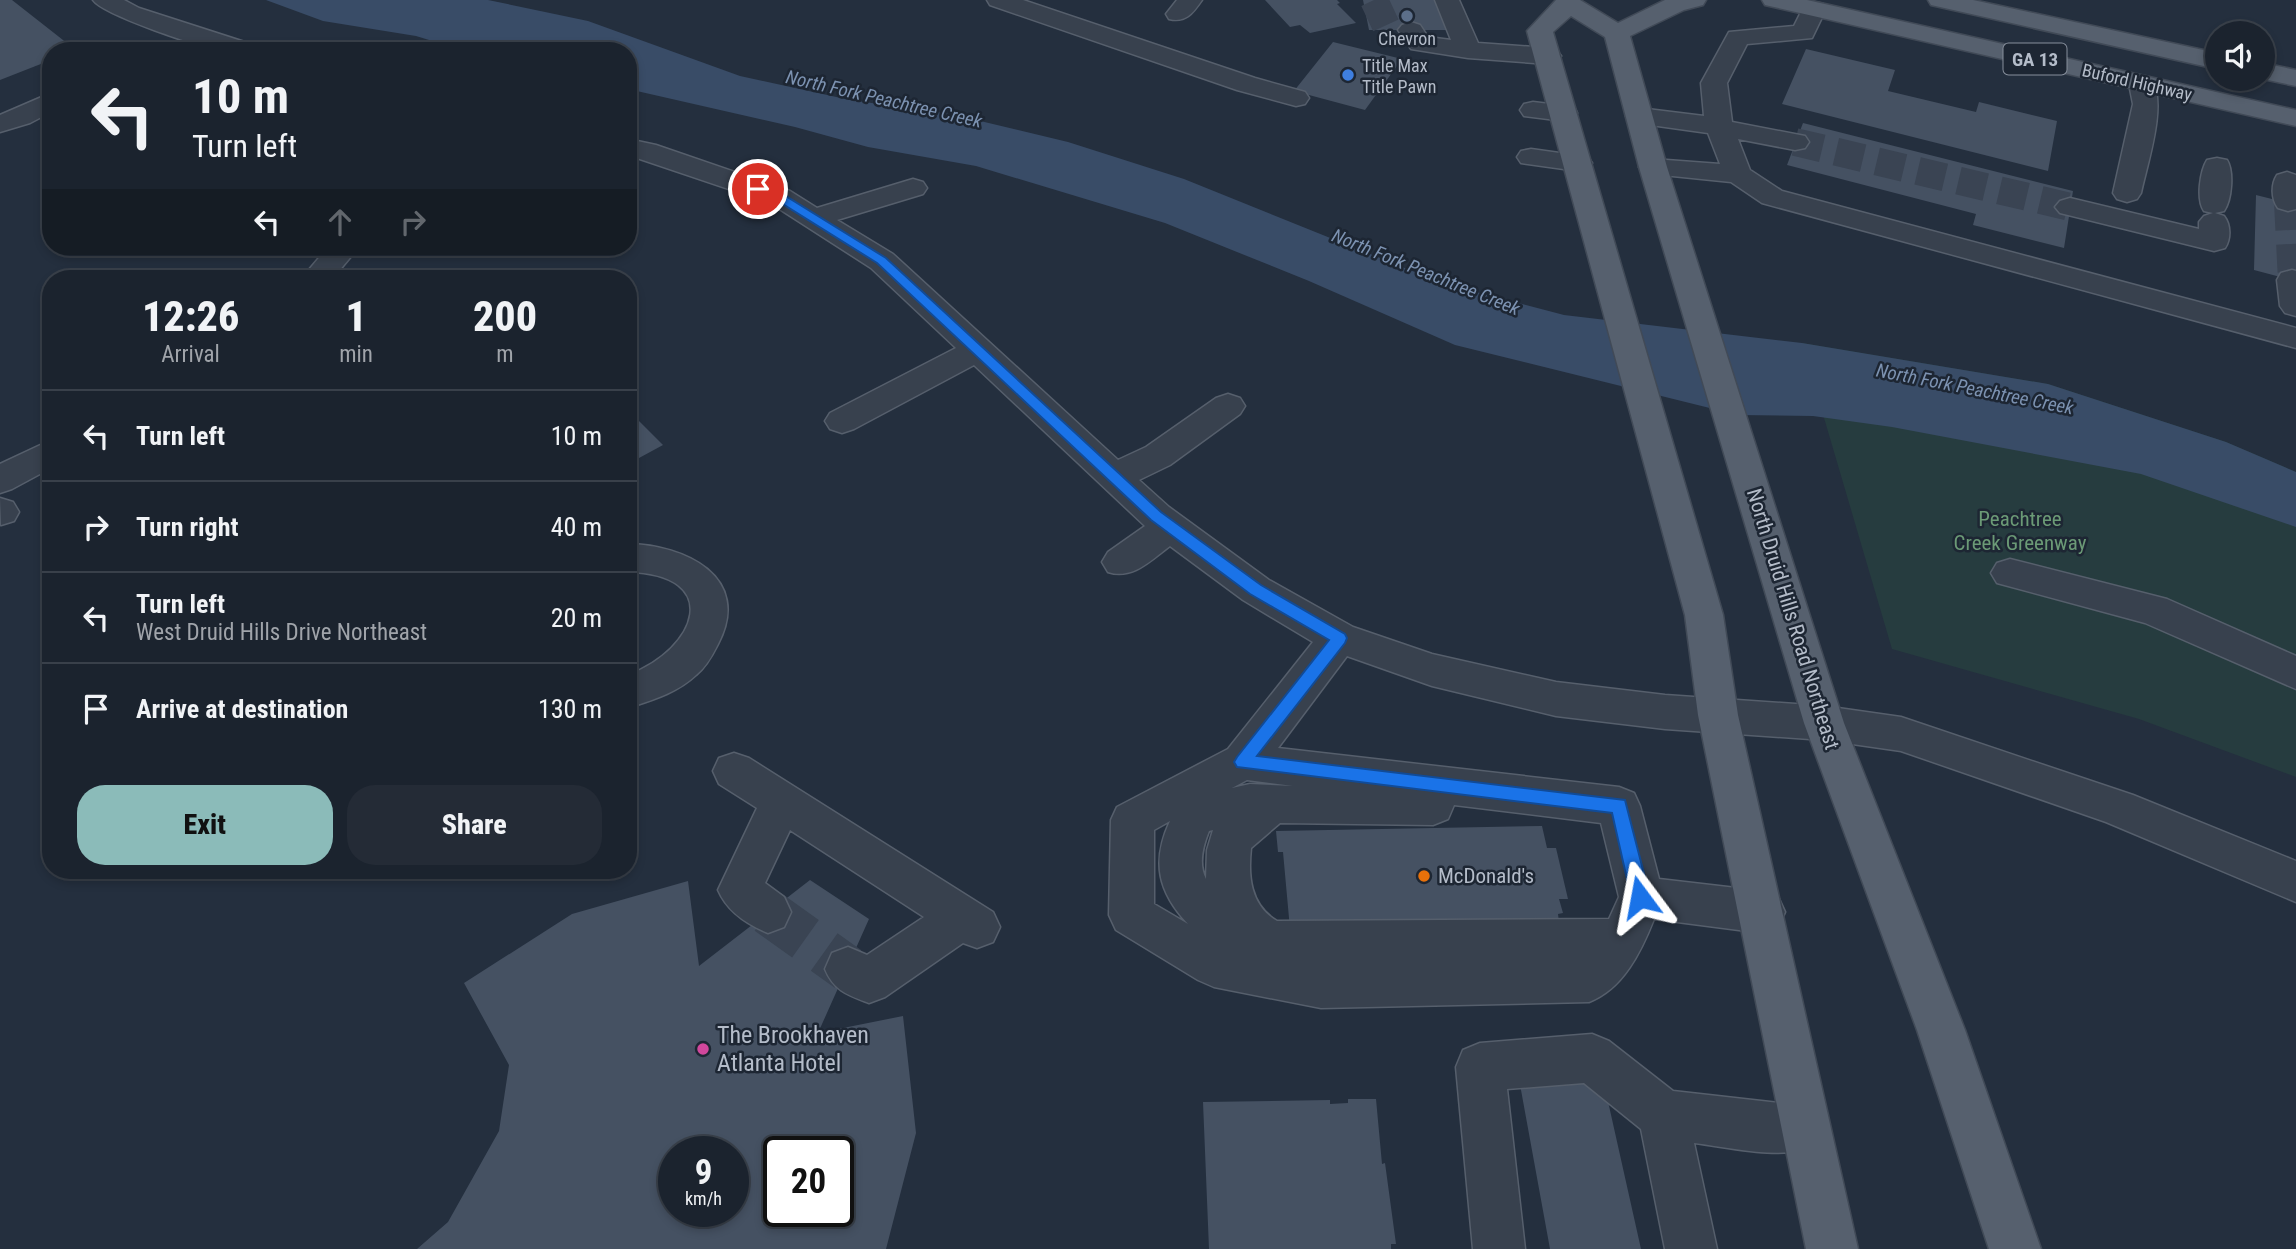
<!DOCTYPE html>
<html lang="en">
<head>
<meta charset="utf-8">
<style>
	:root { --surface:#1b232e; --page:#242b36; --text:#f1f3f6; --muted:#a0a4aa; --line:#39404a; --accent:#8bbbb9 }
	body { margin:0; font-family:"Roboto Condensed",sans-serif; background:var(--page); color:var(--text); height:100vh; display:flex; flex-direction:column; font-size:26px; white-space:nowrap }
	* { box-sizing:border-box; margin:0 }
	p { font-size:23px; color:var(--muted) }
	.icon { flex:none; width:38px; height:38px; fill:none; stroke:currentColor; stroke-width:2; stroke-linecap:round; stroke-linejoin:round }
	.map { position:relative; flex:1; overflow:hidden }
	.sheet { position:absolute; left:42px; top:270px; width:595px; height:609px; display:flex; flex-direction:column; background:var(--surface); border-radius:28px; box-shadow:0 4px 10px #0003,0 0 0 2px var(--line) }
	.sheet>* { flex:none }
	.banner { position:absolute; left:42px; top:42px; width:595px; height:214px; border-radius:28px; box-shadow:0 4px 10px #0003,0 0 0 2px var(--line); background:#1b232e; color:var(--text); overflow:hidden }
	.buttons { position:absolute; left:2205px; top:21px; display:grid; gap:14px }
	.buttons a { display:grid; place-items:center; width:70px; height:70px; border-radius:50%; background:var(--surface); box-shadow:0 4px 10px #0003,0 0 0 2px var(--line); font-size:35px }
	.speed { position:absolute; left:658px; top:1136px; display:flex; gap:14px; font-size:35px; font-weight:700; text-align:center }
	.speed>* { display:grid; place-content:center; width:91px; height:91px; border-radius:50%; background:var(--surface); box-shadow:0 4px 10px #0003,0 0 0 2px var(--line); line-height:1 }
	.speed small { font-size:18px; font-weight:400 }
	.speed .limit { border:4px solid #111; border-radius:10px; background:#fff; color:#111 }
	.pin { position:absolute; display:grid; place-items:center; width:60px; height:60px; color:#fff; margin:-30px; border:4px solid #fff; border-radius:50%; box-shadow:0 2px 7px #0007 }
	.me { position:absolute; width:77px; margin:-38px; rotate:347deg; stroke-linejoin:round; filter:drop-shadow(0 0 5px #0008) }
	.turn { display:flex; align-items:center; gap:24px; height:147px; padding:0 35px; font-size:32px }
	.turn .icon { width:91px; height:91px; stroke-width:2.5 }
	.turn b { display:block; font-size:49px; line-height:60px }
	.lanes { display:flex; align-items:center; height:66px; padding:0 35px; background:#0003; justify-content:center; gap:35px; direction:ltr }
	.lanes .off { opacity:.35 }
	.eta { display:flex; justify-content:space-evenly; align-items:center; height:119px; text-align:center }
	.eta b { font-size:42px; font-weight:800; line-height:49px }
	.primary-button { display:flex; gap:14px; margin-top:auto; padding:14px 35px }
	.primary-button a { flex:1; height:80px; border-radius:28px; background:var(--accent); color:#111; font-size:28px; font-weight:800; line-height:80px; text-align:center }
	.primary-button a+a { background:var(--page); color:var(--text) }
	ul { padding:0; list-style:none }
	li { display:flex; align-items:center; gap:21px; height:91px; padding:0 35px; border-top:2px solid var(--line) }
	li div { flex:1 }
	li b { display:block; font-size:26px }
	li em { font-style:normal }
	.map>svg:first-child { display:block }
	.green { fill:#263c3f }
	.water { fill:#394c67 }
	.building { fill:#455162; fill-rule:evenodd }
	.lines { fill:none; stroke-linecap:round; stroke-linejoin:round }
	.minor-tunnel-far1 { stroke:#3a4453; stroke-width:28; stroke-dasharray:28 14; stroke-linecap:butt }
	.minor-tunnel { stroke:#3a4453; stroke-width:46; stroke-dasharray:46 23; stroke-linecap:butt }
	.minor-casing { stroke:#565f6c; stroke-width:3 }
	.major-casing { stroke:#414a57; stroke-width:3 }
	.minor { fill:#38414e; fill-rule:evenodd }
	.major { fill:#56606e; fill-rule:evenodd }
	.route { fill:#1a73e8; stroke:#114b97; stroke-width:2 }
	.service-dot { fill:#5c6f8a; stroke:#1d2633; stroke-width:2.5 }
	.shop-dot { fill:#3f7fe0; stroke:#1d2633; stroke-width:2.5 }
	.food-dot { fill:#e8710a; stroke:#1d2633; stroke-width:2.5 }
	.hotel-dot { fill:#d1479c; stroke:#1d2633; stroke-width:2.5 }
	.labels { text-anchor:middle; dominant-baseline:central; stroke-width:5; stroke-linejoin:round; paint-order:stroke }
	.far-poi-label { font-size:18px; fill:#b4bcc9; stroke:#1d2633 }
	.far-street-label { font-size:18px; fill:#b4bcc9; stroke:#1d2633 }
	.shield { fill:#1d2633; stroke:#878f9c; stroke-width:2 }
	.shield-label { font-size:19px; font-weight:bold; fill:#b4bcc9 }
	.far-water-label { font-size:19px; font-style:italic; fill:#7c92b1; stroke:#1d2633 }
	.park-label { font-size:21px; fill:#6b9a76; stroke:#1d2633 }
	.street-label { font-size:21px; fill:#b4bcc9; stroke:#1d2633 }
	.poi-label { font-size:21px; fill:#b4bcc9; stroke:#1d2633; text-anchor:start }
	.near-poi-label { font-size:24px; fill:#b4bcc9; stroke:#1d2633; text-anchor:start }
</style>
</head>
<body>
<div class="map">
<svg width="2296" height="1249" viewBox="0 0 2296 1249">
	<rect width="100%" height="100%" fill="#242f3e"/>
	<path class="green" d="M 1802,343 L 2048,384 L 2226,442 L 2296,472 L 2296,777 L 2139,719 L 1892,649 Z"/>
	<path class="water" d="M 266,0 L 488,0 L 588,21 L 740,76 L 850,100 L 951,114 L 1068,142 L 1184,179 L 1442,283 L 1564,315 L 1802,343 L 2048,384 L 2226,442 L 2296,472 L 2296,527 L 2141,474 L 1892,427 L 1813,416 L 1738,415 L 1455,345 L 1309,281 L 1165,223 L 976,166 L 868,147 L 795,127 L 628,89 L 628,51 L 465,51 L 416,36 L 323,21 Z"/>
	<path class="building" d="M 0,0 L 12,0 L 77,51 L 51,51 L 51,60 L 0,80 Z
		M 1265,0 L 1337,0 L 1340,3 L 1337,4 L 1356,23 L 1310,33 L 1300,25 L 1290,27 Z
		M 1363,0 L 1443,0 L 1452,30 L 1369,30 Z
		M 1333,42 L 1402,59 L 1365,110 L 1294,91 Z
		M 1806,49 L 1895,70 L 1888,91 L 1976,112 L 1979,102 L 2057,121 L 2048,171 L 1782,104 Z
		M 1803,123 L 2073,191 L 2064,248 L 1973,225 L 1976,214 L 1787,165 Z
		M 2256,195 L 2296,205 L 2296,281 L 2254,270 Z
		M 628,410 L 663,445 L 628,464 Z
		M 1542,826 L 1547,848 L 1556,848 L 1568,899 L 1559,899 L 1563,913 L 1558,914 L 1559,922 L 1290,929 L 1283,852 L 1278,852 L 1276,831 Z
		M 810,880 L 869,919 L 818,1033 L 903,1016 L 916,1133 L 886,1249 L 417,1249 L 448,1222 L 499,1131 L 509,1065 L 464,983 L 572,914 L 688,881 L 699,966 ZM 674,1152 L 733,1152 L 733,1211 L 674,1211 ZM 779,1152 L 838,1152 L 838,1211 L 779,1211 Z
		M 1519,1079 L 1603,1079 L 1641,1249 L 1550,1249 Z
		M 1348,1099 L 1376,1099 L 1382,1164 L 1385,1163 L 1396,1244 L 1391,1244 L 1391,1249 L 1209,1249 L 1203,1102 L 1330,1100 L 1330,1104 L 1348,1103 Z"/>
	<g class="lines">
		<path class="minor-tunnel-far1" d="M 1374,0 L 1388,30
			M 1795,142 L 2070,207
			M 2288,202 L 2292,280"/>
		<path class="minor-tunnel" d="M 768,912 L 848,969"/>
		<g class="minor-casing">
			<path id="minor" d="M 93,0 L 124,0 L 139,8 L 257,46 L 261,51 C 248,51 235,52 223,51 C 202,48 103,15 93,0 Z
				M 987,0 L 1023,0 L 1255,78 L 1305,92 L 1309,98 L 1305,104 L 1296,106 L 1237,90 L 990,5 Z
				M 1177,0 L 1202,0 C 1193,13 1186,23 1169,19 L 1166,14 Z
				M 1435,0 L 1459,0 L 1478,43 L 1548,48 L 1557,51 L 1561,56 L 1557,61 L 1548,64 L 1468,58 L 1411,49 L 1398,30 L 1402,25 L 1411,22 L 1420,25 L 1428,37 L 1451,40 Z
				M 1814,2 L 1823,4 L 1826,9 L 1812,38 L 1747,44 L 1727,83 L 1732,122 L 1805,136 L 1809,142 L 1805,148 L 1795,150 L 1738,139 L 1750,170 L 1782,191 L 2296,328 L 2296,348 L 1762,203 L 1731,182 L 1643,173 L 1639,167 L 1643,161 L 1653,159 L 1720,164 L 1708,133 L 1629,122 L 1626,116 L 1629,110 L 1639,108 L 1704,116 L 1701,83 L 1729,32 L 1794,26 L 1805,4 Z
				M 2142,76 L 2151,78 C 2168,103 2147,164 2141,193 L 2137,199 L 2127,202 L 2117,199 L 2113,193 L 2133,104 L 2129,84 L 2133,78 Z
				M 51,93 L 51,112 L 30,123 L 0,132 L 0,115 Z
				M 1533,102 L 1574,107 L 1577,113 L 1574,119 L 1564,121 L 1524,116 L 1520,110 L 1524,104 Z
				M 628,139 L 656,145 L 790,191 L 817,208 L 913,179 L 923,182 L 927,188 L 923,194 L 837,220 L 893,254 L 1118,460 L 1146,447 L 1216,398 L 1228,394 L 1240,398 L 1245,406 L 1240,414 L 1170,465 L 1139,480 L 1169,507 L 1269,580 L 1353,627 L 1432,654 L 1556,682 L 1665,695 L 1824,706 L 1901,717 L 2133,795 L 2296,861 L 2296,902 L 2106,822 L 1901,751 L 1824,740 L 1665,729 L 1556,716 L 1432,686 L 1347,656 L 1278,748 L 1619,787 L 1634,793 L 1640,806 L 1659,879 L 1762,891 L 1778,897 L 1785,912 L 1778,927 L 1762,933 L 1654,919 C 1641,952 1623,989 1589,1002 L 1321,1008 L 1214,987 L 1198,980 L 1116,930 L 1109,915 L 1111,820 L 1117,807 L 1228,749 L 1313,642 L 1243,600 L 1170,546 C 1151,560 1133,580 1108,572 L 1102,562 L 1108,552 L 1145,526 L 974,365 L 854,429 L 842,433 L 830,429 L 825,421 L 830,413 L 956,348 L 871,268 L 770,203 L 628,155 ZM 1247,780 L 1293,786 L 1250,784 L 1232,788 ZM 1454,805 L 1601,823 L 1619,897 L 1609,919 L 1277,921 C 1250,905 1248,876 1251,848 L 1280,823 L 1433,825 L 1448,819 ZM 1170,821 C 1151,862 1158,892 1188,924 L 1154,904 L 1154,830 ZM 1213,830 L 1207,850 L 1206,879 C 1198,864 1203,846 1209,831 Z
				M 1531,149 L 1588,157 L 1592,163 L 1588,169 L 1578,171 L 1521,163 L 1517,157 L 1521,151 Z
				M 2217,158 L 2227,160 C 2234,171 2232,200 2224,211 L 2215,213 L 2224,216 C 2231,225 2231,239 2225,248 L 2214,251 L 2060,213 L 2055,207 L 2060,201 L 2070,198 L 2199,229 L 2199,222 L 2204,216 L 2213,213 L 2204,211 C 2196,200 2200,171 2207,160 Z
				M 2287,172 L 2296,175 L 2296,209 L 2288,211 L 2278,208 C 2271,199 2271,184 2277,175 Z
				M 328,247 L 359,247 L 333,278 L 302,278 Z
				M 2292,270 L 2296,271 L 2296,316 L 2285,313 L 2280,306 L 2277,280 L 2281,273 Z
				M 51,440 L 51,468 L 12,489 L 0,493 L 0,464 Z
				M 0,498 L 13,502 L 19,512 L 14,521 L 1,525 Z
				M 628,544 C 685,545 753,577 718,644 C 712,656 706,667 696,675 C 677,693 652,700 628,708 L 628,675 C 698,649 724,574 628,572 Z
				M 2010,559 L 2167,599 L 2296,656 L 2296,689 L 2145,623 L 1997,583 L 1991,573 L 1997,563 Z
				M 734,753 L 749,758 L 993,912 L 1000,927 L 993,942 L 977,948 L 963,943 L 885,997 L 869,1003 C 848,995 834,991 825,969 L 832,953 L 848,947 L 867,955 L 924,917 L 790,830 L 765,883 L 784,897 L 791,912 L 784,927 L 768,933 C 746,924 727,911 718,890 L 757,808 L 719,784 L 713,771 L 719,758 Z
				M 1592,1034 L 1609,1041 L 1673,1091 L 1779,1103 L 1804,1102 L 1822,1109 L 1829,1127 L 1822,1145 C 1782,1161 1735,1148 1694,1143 L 1717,1249 L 1665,1249 L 1641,1129 L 1584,1083 L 1507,1089 L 1525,1249 L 1473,1249 L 1456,1067 L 1463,1050 L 1480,1043 Z"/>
		</g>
		<g class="major-casing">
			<path id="major" d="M 1556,0 L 1580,0 L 1618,23 L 1665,0 L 1706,0 L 1703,5 L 1684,10 L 1630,36 L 1667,167 L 1844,723 L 1965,1030 L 2041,1249 L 1989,1249 L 1917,1030 L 1804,723 L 1639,167 L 1605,37 L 1571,16 L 1553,32 L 1723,615 L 1738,715 L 1858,1249 L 1806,1249 L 1698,715 L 1685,615 L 1527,31 Z
				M 1762,0 L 1807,0 L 2296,110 L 2296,126 L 1774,7 L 1765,5 Z
				M 1928,0 L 1973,0 L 2217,53 L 2217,69 L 1940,7 L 1931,5 Z
				M 2263,63 L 2296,70 L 2296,86 L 2263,79 Z"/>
		</g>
		<use href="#minor" class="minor"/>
		<use href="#major" class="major"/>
	</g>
	<path class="route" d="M 758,186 L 784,195 L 886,258 L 1161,512 L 1261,585 L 1345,634 L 1347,638 L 1345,643 L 1257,756 L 1625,800 L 1650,897 L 1647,903 L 1640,905 L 1634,903 L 1631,897 L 1612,813 L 1237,767 L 1234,762 L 1237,757 L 1329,640 L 1250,594 L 1151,520 L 877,263 L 776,200 L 754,192 L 752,189 Z"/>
	<circle class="service-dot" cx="1407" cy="16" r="7"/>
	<circle class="shop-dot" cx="1348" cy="75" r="7"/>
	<circle class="food-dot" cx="1424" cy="876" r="7"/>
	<circle class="hotel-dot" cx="703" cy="1049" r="7"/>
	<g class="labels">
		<g class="far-poi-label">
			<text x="1407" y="38">Chevron</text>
			<text x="1362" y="65" text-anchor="start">Title Max<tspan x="1362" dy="21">Title Pawn</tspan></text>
		</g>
		<g class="far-street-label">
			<text transform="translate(2137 82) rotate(13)">Buford Highway</text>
		</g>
		<rect class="shield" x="2003.5" y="43.5" width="63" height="31" rx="5"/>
		<g class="shield-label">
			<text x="2035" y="59">GA 13</text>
		</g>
		<g class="far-water-label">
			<text transform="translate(884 99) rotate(13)">North Fork Peachtree Creek</text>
			<text transform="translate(1426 272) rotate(22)">North Fork Peachtree Creek</text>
			<text transform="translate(1975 389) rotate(11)">North Fork Peachtree Creek</text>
		</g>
		<g class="park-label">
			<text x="2020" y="519">Peachtree<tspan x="2020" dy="24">Creek Greenway</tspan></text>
		</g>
		<g class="street-label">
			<text transform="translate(1793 619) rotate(73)">North Druid Hills Road Northeast</text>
		</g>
		<g class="poi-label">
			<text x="1438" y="876">McDonald's</text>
		</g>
		<g class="near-poi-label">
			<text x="717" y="1035">The Brookhaven<tspan x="717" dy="28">Atlanta Hotel</tspan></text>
		</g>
	</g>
</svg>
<div class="buttons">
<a><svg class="icon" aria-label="sound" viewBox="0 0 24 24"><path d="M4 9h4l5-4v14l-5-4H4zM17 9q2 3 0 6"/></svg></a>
</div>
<div class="speed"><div>9<small>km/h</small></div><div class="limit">20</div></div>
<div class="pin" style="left:758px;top:189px;background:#d93025"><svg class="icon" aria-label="arrive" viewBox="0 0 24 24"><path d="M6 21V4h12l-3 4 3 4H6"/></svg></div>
<svg class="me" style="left:1640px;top:897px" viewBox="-20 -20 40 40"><path d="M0-17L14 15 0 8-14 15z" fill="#1a73e8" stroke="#fff" stroke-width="4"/></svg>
<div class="banner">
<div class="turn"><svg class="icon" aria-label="left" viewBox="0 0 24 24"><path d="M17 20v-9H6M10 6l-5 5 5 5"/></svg><div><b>10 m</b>Turn left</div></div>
<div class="lanes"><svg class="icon" aria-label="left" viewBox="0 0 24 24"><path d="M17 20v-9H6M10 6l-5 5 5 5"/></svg><svg class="icon off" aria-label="ahead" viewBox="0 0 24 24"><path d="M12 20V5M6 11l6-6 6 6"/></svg><svg class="icon off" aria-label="right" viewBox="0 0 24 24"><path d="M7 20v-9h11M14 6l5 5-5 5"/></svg></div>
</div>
<section class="sheet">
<div class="eta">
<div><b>12:26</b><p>Arrival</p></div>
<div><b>1</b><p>min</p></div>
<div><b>200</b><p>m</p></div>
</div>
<ul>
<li><svg class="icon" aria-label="left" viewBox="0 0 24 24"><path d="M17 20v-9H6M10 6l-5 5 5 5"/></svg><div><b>Turn left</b></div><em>10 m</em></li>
<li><svg class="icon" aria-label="right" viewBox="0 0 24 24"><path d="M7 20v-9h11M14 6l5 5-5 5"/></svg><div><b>Turn right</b></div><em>40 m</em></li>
<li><svg class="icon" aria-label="left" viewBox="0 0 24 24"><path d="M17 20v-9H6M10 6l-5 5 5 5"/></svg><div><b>Turn left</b><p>West Druid Hills Drive Northeast</p></div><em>20 m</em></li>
<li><svg class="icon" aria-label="arrive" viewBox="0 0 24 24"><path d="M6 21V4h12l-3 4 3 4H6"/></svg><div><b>Arrive at destination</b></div><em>130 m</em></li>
</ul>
<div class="primary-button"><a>Exit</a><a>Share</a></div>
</section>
</div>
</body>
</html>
